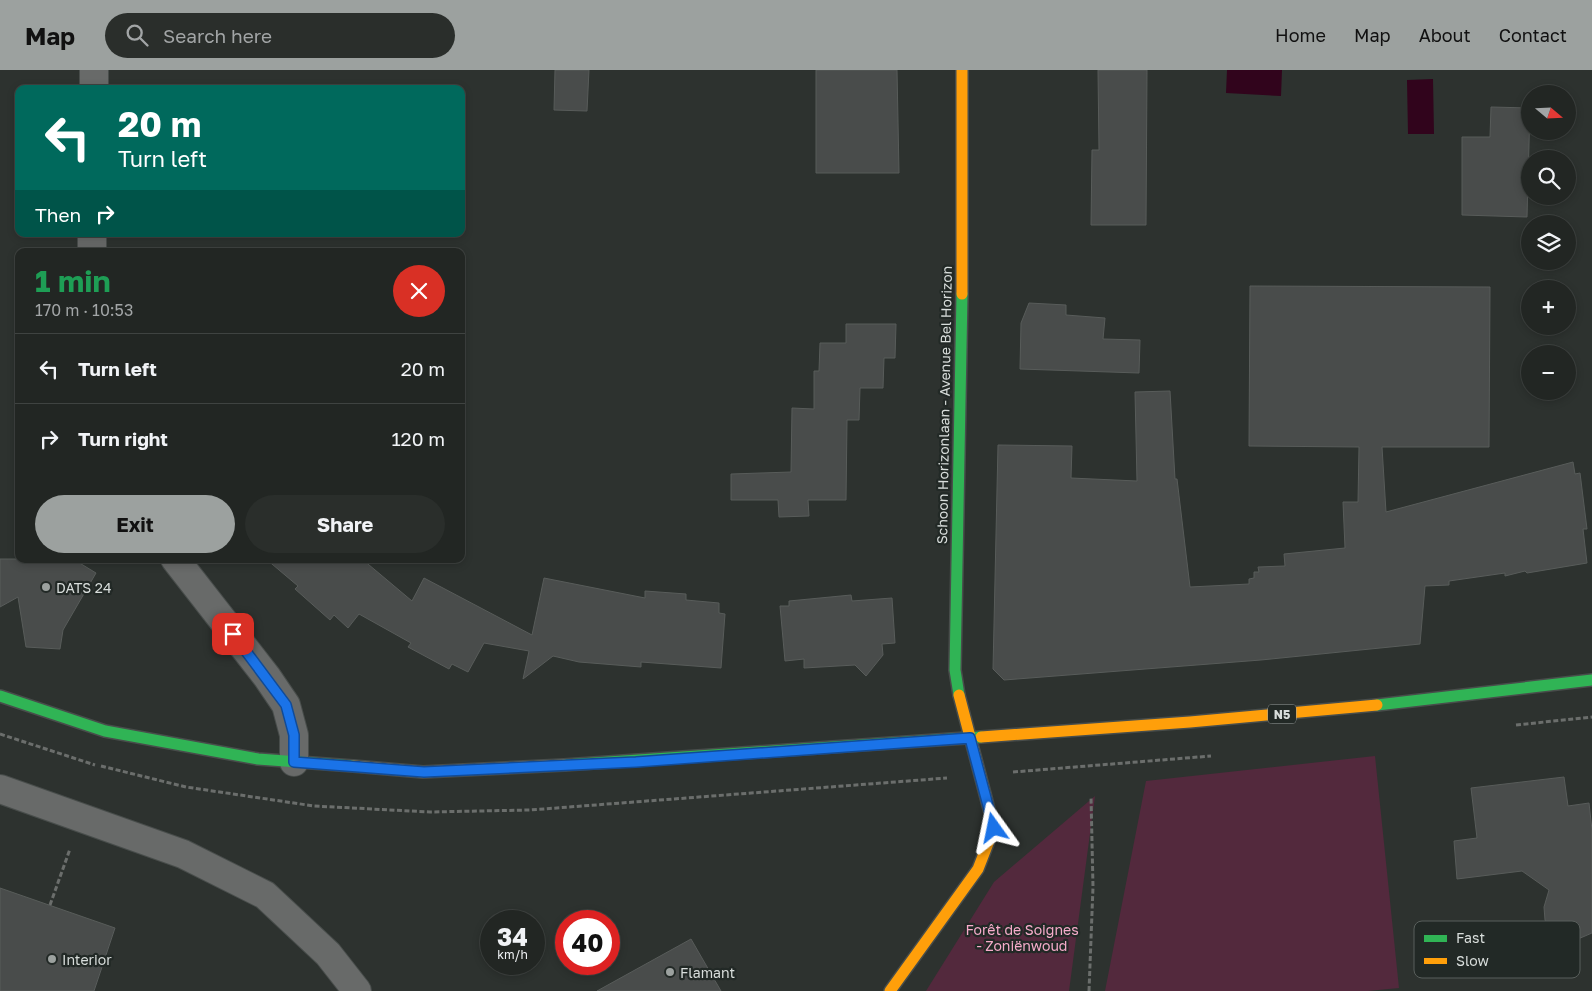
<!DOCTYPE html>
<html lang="en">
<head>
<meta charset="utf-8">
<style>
	:root { --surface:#222623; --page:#2a2e2b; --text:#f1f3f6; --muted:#a2a5a6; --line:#3f4341; --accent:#9ca19f }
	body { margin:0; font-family:"Golos Text",sans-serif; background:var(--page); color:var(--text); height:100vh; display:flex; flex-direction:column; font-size:19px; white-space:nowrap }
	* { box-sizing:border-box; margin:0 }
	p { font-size:16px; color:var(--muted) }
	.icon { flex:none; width:28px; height:28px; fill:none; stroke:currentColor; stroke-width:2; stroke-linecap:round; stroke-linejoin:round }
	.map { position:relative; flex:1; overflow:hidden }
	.panel { position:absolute; left:15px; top:178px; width:450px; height:315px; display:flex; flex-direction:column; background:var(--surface); border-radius:10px; box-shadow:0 2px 8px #0003,0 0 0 1px var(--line) }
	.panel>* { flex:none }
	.banner { position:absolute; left:15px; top:15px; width:450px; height:152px; border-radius:10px; box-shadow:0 2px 8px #0003,0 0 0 1px var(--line); background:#00695c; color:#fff; overflow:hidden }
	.needle { width:32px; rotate:109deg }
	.tools { position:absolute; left:1521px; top:15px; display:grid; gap:10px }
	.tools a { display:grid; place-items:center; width:55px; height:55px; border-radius:50%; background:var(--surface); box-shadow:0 2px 8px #0003,0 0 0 1px var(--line); font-size:25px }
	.speed { position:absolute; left:480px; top:840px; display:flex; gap:10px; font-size:25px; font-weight:700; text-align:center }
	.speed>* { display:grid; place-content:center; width:65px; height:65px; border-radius:50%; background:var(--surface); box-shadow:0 2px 8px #0003,0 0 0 1px var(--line); line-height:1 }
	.speed small { font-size:12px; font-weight:400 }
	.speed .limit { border:8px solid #d22; background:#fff; color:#111 }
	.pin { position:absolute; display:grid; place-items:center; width:42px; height:42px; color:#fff; margin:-21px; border-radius:10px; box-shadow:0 2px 8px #0006 }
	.me { position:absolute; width:55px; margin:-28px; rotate:348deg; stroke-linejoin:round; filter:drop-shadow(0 0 4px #0008) }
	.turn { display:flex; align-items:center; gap:18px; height:105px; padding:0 20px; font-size:22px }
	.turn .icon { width:65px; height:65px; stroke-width:2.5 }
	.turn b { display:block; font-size:35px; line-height:42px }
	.then { display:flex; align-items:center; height:48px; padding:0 20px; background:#0003; gap:10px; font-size:19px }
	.round { display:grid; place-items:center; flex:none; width:52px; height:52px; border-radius:26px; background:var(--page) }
	.head { display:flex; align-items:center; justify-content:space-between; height:85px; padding:0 20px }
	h1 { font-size:30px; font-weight:700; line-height:38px; color:#1e9e55 }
	.cta { display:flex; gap:10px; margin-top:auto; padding:10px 20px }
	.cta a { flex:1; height:58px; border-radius:30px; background:var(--accent); color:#111; font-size:20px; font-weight:700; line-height:58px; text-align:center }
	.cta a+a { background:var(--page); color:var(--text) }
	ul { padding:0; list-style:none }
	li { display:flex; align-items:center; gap:15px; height:70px; padding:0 20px; border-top:1px solid var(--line) }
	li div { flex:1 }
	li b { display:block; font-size:19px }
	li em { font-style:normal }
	header { display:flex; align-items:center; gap:30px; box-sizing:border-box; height:70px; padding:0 25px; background:var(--accent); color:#111 }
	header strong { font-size:24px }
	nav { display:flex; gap:28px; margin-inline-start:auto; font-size:18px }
	.search { width:350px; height:45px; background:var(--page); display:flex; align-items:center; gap:12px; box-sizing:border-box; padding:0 18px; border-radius:28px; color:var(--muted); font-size:19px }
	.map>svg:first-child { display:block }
	.green { fill:#53293d }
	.water { fill:#31041c }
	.building { fill:#494c4b; stroke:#585c5a }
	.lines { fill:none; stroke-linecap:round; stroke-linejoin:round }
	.street-casing { stroke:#484d4b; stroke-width:30 }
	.fast-casing { stroke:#484d4b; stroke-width:14 }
	.slow-casing { stroke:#484d4b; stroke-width:14 }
	.path { stroke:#6b6e6c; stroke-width:3; stroke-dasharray:5 2.5; stroke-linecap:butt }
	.street { stroke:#686a69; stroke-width:28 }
	.fast { stroke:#30b455; stroke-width:11 }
	.slow { stroke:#ff9f0a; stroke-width:11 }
	.route-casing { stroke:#114b97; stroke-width:12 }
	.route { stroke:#1a73e8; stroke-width:9 }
	.poi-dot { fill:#9ca19f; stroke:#222926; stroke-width:2 }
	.labels { text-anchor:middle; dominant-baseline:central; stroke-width:4.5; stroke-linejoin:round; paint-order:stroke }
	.shield { fill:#222926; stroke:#a1a7a5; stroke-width:1 }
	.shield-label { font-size:12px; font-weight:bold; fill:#d8dddb }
	.street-label { font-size:14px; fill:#d8dddb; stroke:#222926 }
	.poi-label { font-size:14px; fill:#d8dddb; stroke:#222926; text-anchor:start }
	.park-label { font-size:14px; fill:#f7accb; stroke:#222926 }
	.key { fill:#222926; stroke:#595f5c; stroke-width:1 }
	.key-label { font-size:14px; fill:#d8dddb }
</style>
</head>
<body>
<header>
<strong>Map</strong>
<div class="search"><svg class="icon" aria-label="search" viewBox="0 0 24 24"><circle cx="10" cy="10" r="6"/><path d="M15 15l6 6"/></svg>Search here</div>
<nav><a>Home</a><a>Map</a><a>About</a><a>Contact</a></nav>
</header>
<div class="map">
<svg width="1592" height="921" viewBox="0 0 1592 921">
	<rect width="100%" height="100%" fill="#2d322f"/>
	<path class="green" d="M 1375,686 L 1399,918 L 1368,921 L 1105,921 L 1146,711 Z
		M 1095,726 L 1069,921 L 926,921 L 994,812 Z"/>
	<path class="water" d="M 1227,0 L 1282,0 L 1281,26 L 1226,23 Z
		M 1433,9 L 1434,64 L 1408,64 L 1407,10 Z"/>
	<path class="building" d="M 555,0 L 589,0 L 587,41 L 554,40 Z
		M 816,0 L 897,0 L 899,103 L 816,103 Z
		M 1098,0 L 1147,0 L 1146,155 L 1091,155 L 1092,80 L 1099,80 Z
		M 1491,37 L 1530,38 L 1527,147 L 1462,145 L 1462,67 L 1490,67 Z
		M 1250,216 L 1490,217 L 1489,377 L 1382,377 L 1386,442 L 1573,392 L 1575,404 L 1580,403 L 1587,459 L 1583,459 L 1587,493 L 1527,503 L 1525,501 L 1505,506 L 1505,503 L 1449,511 L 1449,515 L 1425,516 L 1420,574 L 1261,590 L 1004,610 L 993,599 L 998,375 L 1072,376 L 1071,408 L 1137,411 L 1135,322 L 1170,321 L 1175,409 L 1177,409 L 1190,517 L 1249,514 L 1249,509 L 1254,508 L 1254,502 L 1259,502 L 1258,497 L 1285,496 L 1284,484 L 1345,478 L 1343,432 L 1358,432 L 1359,377 L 1249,376 Z
		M 1029,233 L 1066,235 L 1066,245 L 1105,248 L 1103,269 L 1140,270 L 1139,303 L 1020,299 L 1021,253 Z
		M 846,254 L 896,254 L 895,288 L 884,288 L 883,318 L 860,318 L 859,350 L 847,350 L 846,430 L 808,430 L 809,446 L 779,447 L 778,430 L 731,430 L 731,404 L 791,402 L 792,338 L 814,339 L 814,301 L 819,301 L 820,273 L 846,273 Z
		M 0,489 L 73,489 L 96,503 L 63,560 L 60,579 L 26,577 L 18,527 L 0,537 Z
		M 266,489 L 362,489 L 412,531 L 424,508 L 532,565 L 544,508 L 645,528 L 645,521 L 686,524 L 686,530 L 719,533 L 719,543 L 725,544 L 721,598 L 641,592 L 641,597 L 579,592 L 553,586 L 523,609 L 529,581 L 484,573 L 468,602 L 452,594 L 449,599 L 408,577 L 411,573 L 359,544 L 348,558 L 334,545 L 330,550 L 295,519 L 298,516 Z
		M 851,525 L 852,531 L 892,528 L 895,573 L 882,574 L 883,585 L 866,606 L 855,595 L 804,598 L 804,589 L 785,591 L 780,536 L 789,536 L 789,531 Z
		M 1564,707 L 1568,736 L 1589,733 L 1592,760 L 1592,863 L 1578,869 L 1558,865 L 1550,859 L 1545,850 L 1544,837 L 1549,820 L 1522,801 L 1457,809 L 1454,771 L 1477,768 L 1471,718 Z
		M 0,818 L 115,858 L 94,921 L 0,921 Z
		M 691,869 L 721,921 L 597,921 Z"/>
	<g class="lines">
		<g class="street-casing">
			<path id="street" d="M 94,19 L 94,0
				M 92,181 L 92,164
				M 175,489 L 267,607 L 286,635 L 294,665 L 294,692
				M 0,719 L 183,784 L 265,825 L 328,884 L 357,921"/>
		</g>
		<g class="fast-casing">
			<path id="fast" d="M 959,625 L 955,600 L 962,224
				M 0,626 L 105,661 L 258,689 L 353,696
				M 1377,635 L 1592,610
				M 564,695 L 981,667"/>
		</g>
		<g class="slow-casing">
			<path id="slow" d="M 962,224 L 962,0
				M 981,667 L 1190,652 L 1377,635
				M 353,696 L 423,702 L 564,695
				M 890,921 L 978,799 L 994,758 L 959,625"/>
		</g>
		<path class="path" d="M 1516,655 L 1592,647
			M 0,664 L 95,695
			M 101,696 L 186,717 L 314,736 L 430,742 L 530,740 L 947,708
			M 1013,702 L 1211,686
			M 50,835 L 70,779
			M 1089,921 L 1093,817 L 1091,727"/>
		<use href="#street" class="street"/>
		<use href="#fast" class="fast"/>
		<use href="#slow" class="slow"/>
	</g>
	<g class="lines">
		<g class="route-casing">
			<path id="route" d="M 233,564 L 286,635 L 294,665 L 294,692 L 424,702 L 636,692 L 970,668 L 994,758"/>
		</g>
		<use href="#route" class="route"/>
	</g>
	<g class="poi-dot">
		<circle cx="46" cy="517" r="5"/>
		<circle cx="52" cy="889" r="5"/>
		<circle cx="670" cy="902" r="5"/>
	</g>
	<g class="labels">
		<rect class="shield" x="1268" y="634.5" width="28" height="19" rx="4"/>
		<g class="shield-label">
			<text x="1282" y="644">N5</text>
		</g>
		<g class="street-label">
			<text transform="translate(944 335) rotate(-89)">Schoon Horizonlaan - Avenue Bel Horizon</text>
		</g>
		<g class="poi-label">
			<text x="56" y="517">DATS 24</text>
			<text x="62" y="889">Interior</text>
			<text x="680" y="902">Flamant</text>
		</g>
		<g class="park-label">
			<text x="1022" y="859">Forêt de Soignes<tspan x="1022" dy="16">- Zoniënwoud</tspan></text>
		</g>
	</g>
	<rect x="1414" y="851" width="166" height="57" rx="8" class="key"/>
	<rect x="1424" y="865" width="23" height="7" fill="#30b455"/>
	<rect x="1424" y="888" width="23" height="6" fill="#ff9f0a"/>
	<g class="key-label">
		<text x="1456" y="873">Fast</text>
		<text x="1456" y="896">Slow</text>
	</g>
</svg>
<div class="tools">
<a><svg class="needle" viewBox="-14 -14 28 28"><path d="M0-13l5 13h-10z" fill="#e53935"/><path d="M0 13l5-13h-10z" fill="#a2a5a6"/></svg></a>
<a><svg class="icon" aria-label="search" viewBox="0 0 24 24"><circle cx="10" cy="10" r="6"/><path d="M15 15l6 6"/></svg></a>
<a><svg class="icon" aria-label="layers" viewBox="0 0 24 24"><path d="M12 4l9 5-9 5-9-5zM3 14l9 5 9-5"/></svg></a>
<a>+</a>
<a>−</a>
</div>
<div class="speed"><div>34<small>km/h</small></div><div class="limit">40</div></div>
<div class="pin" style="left:233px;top:564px;background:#d93025"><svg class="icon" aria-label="arrive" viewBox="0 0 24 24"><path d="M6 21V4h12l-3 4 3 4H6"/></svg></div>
<svg class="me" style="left:994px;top:758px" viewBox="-20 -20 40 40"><path d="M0-17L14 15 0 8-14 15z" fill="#1a73e8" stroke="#fff" stroke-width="4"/></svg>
<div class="banner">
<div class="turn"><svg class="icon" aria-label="left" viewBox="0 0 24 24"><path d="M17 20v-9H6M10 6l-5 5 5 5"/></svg><div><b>20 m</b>Turn left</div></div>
<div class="then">Then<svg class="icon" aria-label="right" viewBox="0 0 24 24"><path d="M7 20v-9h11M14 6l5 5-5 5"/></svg></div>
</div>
<section class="panel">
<div class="head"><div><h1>1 min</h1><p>170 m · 10:53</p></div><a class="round" style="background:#d93025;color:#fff"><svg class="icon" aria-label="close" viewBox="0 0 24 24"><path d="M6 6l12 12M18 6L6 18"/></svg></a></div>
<ul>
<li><svg class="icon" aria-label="left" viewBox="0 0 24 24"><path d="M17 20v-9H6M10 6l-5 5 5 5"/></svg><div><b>Turn left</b></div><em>20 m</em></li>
<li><svg class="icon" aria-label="right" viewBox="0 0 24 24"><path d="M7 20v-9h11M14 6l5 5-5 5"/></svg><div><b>Turn right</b></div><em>120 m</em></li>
</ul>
<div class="cta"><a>Exit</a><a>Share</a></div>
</section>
</div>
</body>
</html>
